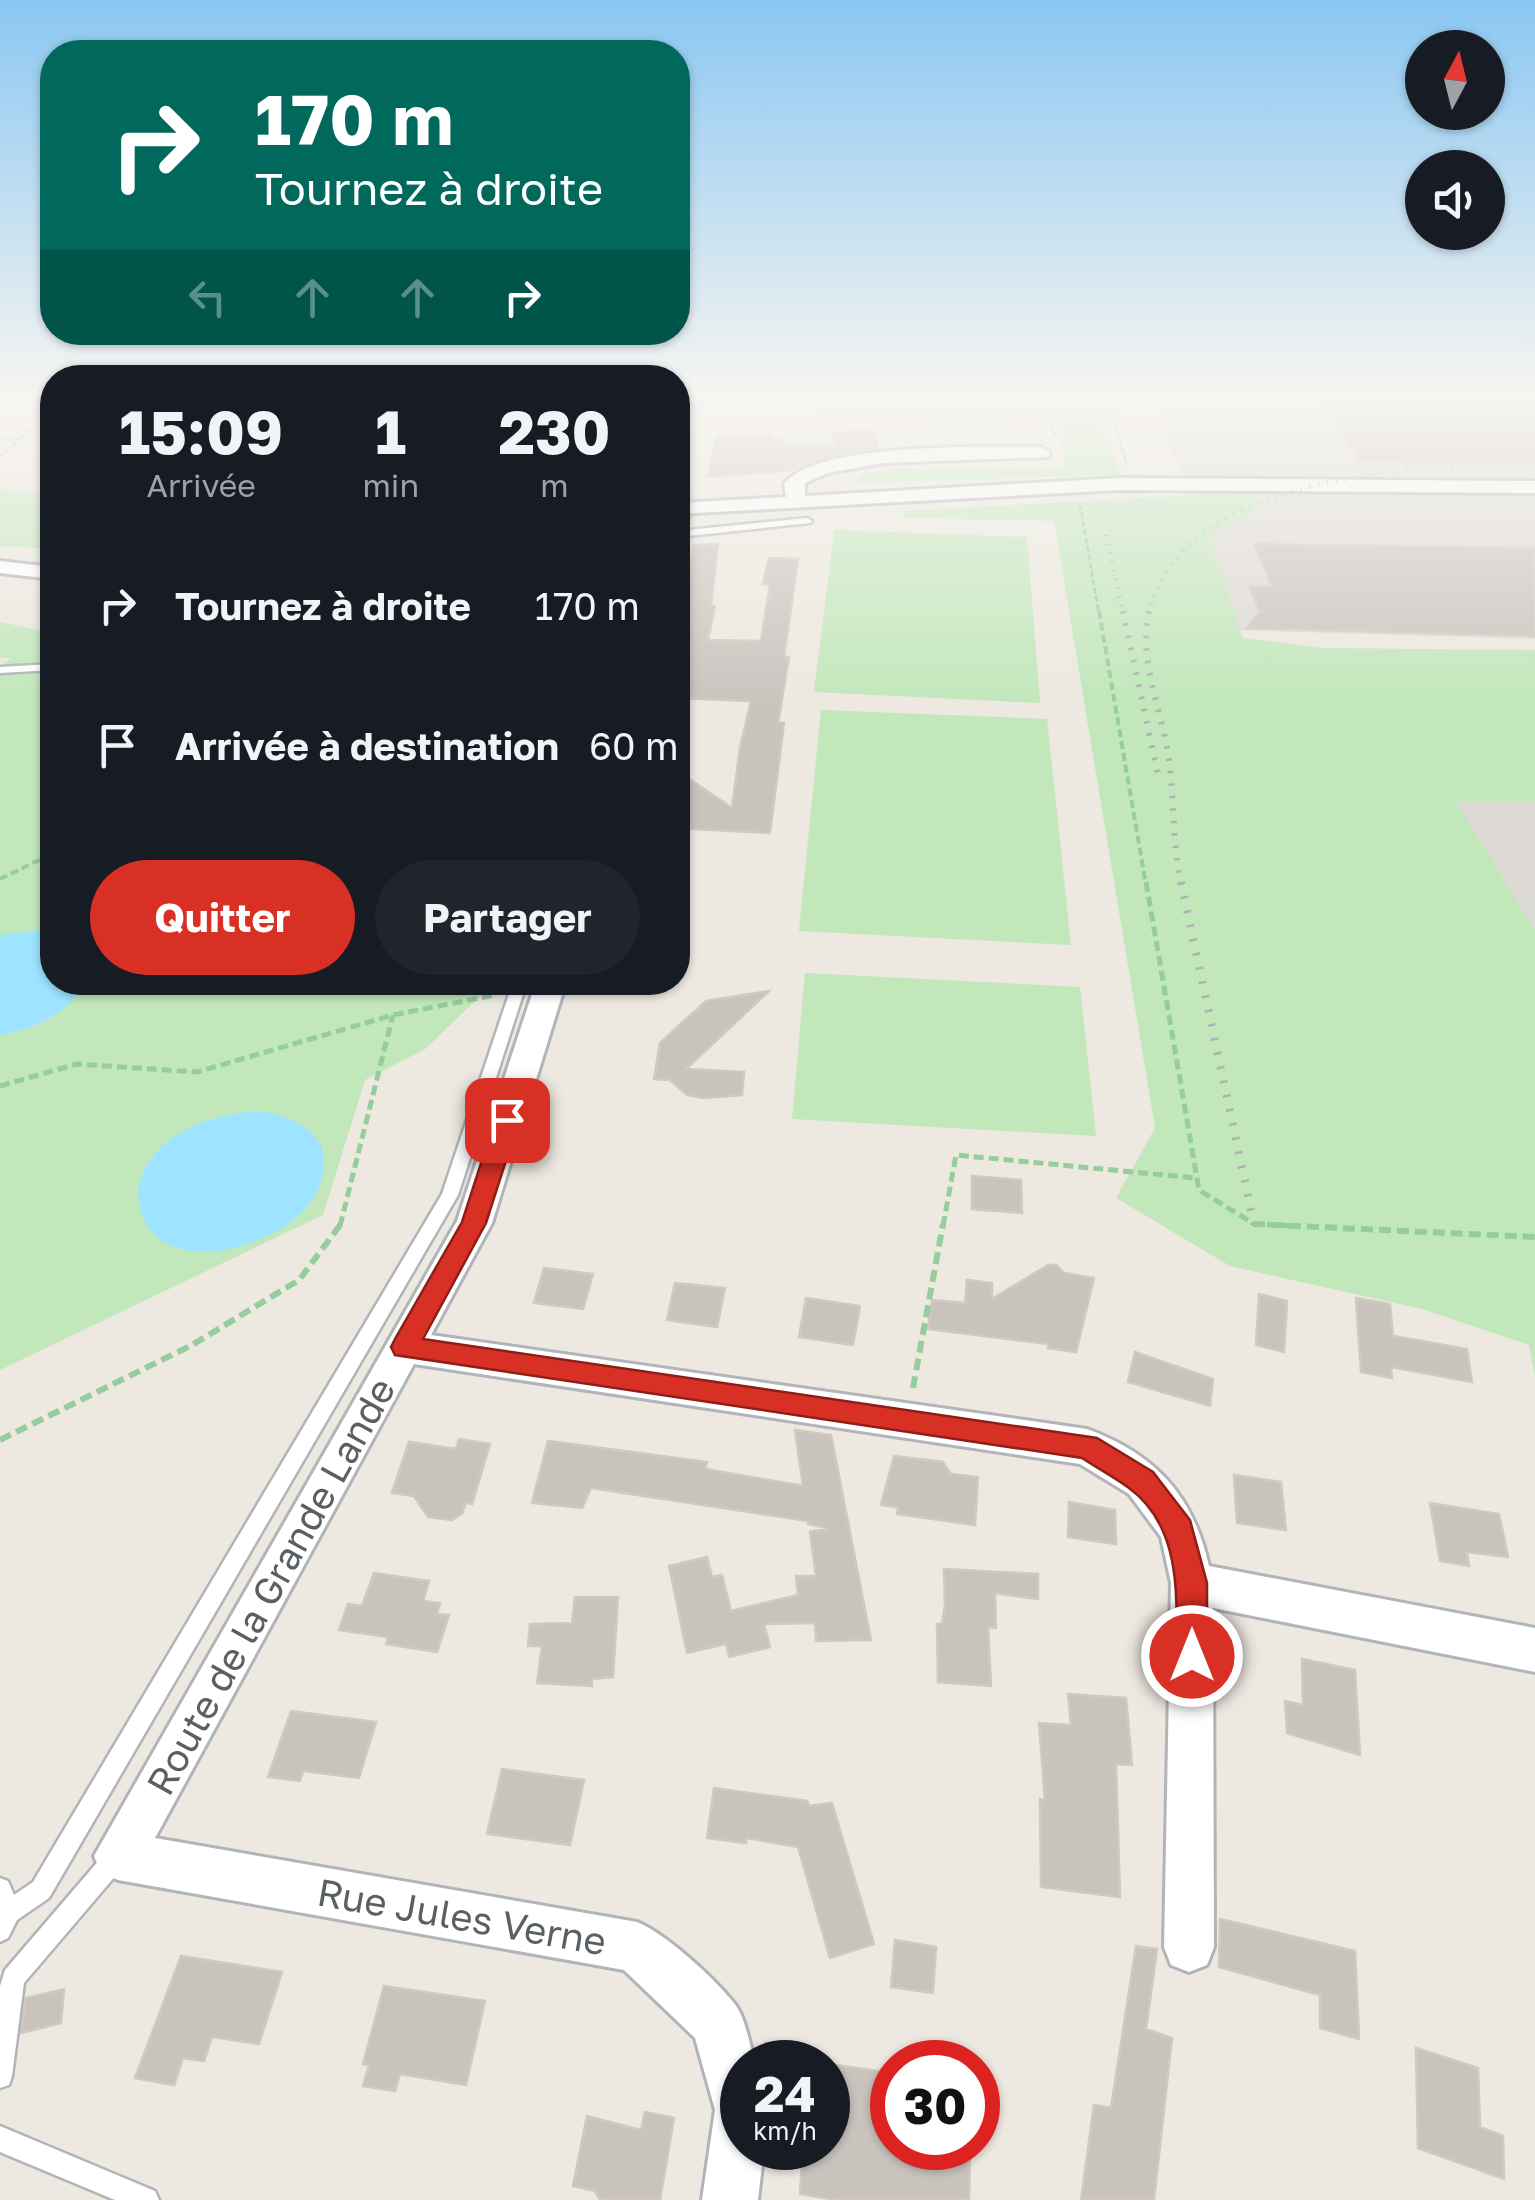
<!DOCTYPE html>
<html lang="fr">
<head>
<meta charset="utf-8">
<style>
	:root { --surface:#171b24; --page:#20242c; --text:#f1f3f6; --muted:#9ea1a6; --accent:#d93025 }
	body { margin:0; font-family:"Golos Text",sans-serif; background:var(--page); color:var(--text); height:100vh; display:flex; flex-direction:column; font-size:38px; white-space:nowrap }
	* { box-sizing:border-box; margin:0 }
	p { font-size:32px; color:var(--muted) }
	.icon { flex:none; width:55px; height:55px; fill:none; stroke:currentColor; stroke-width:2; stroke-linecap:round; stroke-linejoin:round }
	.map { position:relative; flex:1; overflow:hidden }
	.panel { position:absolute; left:40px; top:365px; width:650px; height:630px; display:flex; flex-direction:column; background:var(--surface); border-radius:40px; box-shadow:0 2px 8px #0004 }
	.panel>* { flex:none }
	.top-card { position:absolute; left:40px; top:40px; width:650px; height:305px; border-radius:40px; box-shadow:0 2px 8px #0004; background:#00695c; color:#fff; overflow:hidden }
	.needle { width:65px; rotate:7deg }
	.controls { position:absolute; left:1405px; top:30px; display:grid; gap:20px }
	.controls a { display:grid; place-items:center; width:100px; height:100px; border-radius:50%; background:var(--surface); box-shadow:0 2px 8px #0004; font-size:50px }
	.speed { position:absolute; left:720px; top:2040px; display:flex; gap:20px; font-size:50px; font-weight:700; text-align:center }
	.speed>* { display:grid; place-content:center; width:130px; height:130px; border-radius:50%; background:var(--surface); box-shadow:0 2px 8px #0004; line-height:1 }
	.speed small { font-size:25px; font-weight:400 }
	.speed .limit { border:15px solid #d22; background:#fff; color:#111 }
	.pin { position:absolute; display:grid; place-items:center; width:85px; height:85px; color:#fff; margin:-42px; border-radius:20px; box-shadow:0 5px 15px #0006 }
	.me { position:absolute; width:110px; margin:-55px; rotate:0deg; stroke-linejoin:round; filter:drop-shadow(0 0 8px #0008) }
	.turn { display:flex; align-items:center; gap:35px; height:210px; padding:0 50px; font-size:45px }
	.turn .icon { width:130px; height:130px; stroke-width:2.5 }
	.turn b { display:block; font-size:70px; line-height:85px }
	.lanes { display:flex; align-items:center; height:95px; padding:0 50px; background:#0003; justify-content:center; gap:50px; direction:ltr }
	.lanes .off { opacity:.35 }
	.eta { display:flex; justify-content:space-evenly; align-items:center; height:170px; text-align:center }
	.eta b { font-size:60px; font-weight:700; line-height:70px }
	.button { display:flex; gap:20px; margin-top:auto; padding:20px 50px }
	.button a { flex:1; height:115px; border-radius:60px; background:var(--accent); color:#fff; font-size:40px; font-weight:700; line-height:115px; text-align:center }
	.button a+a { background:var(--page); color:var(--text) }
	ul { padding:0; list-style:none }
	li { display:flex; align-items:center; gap:30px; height:140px; padding:0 50px }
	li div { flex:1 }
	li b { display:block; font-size:38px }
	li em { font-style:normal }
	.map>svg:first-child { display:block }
	.industrial { fill:#dddad5 }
	.green { fill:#c1e7bb }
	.water { fill:#9ee3ff }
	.building { fill:#c8c3bd; stroke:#d2c9be; stroke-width:2.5 }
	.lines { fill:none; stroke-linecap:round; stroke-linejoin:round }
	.service-casing { stroke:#b1b5b9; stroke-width:5 }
	.minor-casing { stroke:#b1b5b9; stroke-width:6 }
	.tertiary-casing { stroke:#b1b5b9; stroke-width:5 }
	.path-far3 { stroke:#96cd9d; stroke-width:2.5; stroke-dasharray:6 2.5; stroke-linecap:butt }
	.path-far2 { stroke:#96cd9d; stroke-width:4; stroke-dasharray:8 4; stroke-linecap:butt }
	.path-far1 { stroke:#96cd9d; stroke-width:5; stroke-dasharray:10 5; stroke-linecap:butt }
	.path { stroke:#96cd9d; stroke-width:6; stroke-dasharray:12 6; stroke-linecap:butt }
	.service { fill:#fff; fill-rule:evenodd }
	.minor { fill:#fff; fill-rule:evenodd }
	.tertiary { fill:#fff; fill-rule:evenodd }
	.rail-far2 { stroke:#b0b1b2; stroke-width:5; stroke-dasharray:1 8; stroke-linecap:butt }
	.rail-far1 { stroke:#b0b1b2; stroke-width:6; stroke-dasharray:2.5 10; stroke-linecap:butt }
	.rail { stroke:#b0b1b2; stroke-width:8; stroke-dasharray:2.5 12; stroke-linecap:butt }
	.route { fill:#d93025; stroke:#8d1f18; stroke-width:2.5 }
	.labels { text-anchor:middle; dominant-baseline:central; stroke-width:8; stroke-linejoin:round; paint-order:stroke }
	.near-street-label { font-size:38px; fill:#595f62; stroke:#fff }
</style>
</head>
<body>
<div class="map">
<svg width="1535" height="2200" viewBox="0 0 1535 2200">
	<rect width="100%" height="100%" fill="#ede8e0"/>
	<path class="industrial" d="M 1155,398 L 1535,398 L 1535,639 L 1231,630 Z
		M 1451,799 L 1535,800 L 1535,957 Z"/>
	<path class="green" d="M 811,398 L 1094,398 L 1120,475 L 855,483 L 860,474 L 898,469 L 1065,469 L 1057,416 L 938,422 L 917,411 L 820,414 Z
		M 0,489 L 52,495 L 52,549 L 0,546 Z
		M 1254,492 L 1250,498 L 1262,507 L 1209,537 L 1243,638 L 1324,648 L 1535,650 L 1535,801 L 1456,801 L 1535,931 L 1535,1376 L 1529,1345 L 1422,1309 L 1230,1266 L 1116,1198 L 1155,1128 L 1054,521 L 904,518 L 902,511 Z
		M 834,530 L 1027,537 L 1040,703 L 814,692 Z
		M 0,622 L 52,633 L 52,982 L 494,983 L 425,1049 L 365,1080 L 323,1215 L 0,1370 L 0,666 L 11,658 L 0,658 Z
		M 821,710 L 1047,719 L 1071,945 L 799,931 Z
		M 805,973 L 1080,987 L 1096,1136 L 792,1119 Z"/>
	<path class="water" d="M 39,930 L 52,932 L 52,982 L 85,983 C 70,1013 32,1030 0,1035 L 0,935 Z
		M 260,1111 C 296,1117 333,1134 322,1177 C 316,1204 292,1225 267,1236 C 116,1306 79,1122 260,1111 Z"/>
	<path class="building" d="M 1322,398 L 1535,398 L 1535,464 L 1359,461 Z
		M 873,430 L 878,449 L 829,457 L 787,471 L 708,477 L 717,437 L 772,434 L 773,439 L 781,439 L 783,446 L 836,447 L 833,433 Z
		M 718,544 L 711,605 L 715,606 L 708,640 L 761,641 L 769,591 L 769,584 L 763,584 L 769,558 L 798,559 L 784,657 L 789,657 L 778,723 L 784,723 L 770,833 L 678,828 L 678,771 L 732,808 L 740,748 L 751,701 L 678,698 L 678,595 L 682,583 L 686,583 L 694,545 Z
		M 1254,544 L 1535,548 L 1535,636 L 1247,628 L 1260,612 L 1249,586 L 1272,586 Z
		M 769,991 L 686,1069 L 744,1072 L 742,1095 L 703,1098 L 687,1095 L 670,1080 L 654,1079 L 660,1043 L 706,1001 Z
		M 972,1176 L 1021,1180 L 1022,1213 L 972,1209 Z
		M 1048,1265 L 1056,1265 L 1064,1273 L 1094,1278 L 1076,1352 L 1048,1348 L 1049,1344 L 928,1329 L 932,1300 L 965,1303 L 967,1280 L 992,1283 L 992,1299 Z
		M 544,1268 L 593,1274 L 583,1309 L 534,1303 Z
		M 675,1283 L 725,1288 L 717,1327 L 667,1320 Z
		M 1259,1294 L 1287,1301 L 1284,1352 L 1256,1345 Z
		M 806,1298 L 860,1306 L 853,1345 L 799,1337 Z
		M 1356,1298 L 1390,1304 L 1393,1336 L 1467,1349 L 1472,1382 L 1391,1367 L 1392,1378 L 1361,1372 Z
		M 1135,1352 L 1213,1379 L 1210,1406 L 1128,1382 Z
		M 795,1430 L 831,1435 L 871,1640 L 816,1641 L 815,1623 L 764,1624 L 770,1647 L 729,1657 L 726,1644 L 687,1653 L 669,1566 L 707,1557 L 712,1577 L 722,1575 L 731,1611 L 798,1595 L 796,1576 L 816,1576 L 810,1532 L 828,1528 L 808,1524 L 808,1521 L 591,1488 L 582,1508 L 532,1503 L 548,1441 L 707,1462 L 705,1469 L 803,1486 Z
		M 459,1439 L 490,1444 L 472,1504 L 466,1503 L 462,1514 L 452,1520 L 428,1517 L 414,1496 L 392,1493 L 409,1442 L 456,1449 Z
		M 894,1456 L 943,1462 L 951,1474 L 978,1477 L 975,1525 L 897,1514 L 898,1507 L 881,1505 Z
		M 1234,1475 L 1281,1482 L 1286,1530 L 1237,1523 Z
		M 1069,1502 L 1115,1510 L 1116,1544 L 1068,1537 Z
		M 1430,1503 L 1499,1514 L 1508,1557 L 1467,1552 L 1469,1566 L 1440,1561 Z
		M 944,1569 L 1038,1574 L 1038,1599 L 995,1593 L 996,1628 L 988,1627 L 991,1686 L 938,1682 L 937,1624 L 942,1624 L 945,1604 Z
		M 374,1573 L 429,1581 L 423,1601 L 440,1603 L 437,1614 L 449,1615 L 437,1652 L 386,1644 L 388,1637 L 339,1630 L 348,1604 L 362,1606 Z
		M 575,1597 L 618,1597 L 613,1677 L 592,1679 L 592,1686 L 537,1683 L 542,1646 L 528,1646 L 530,1624 L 572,1623 Z
		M 1302,1659 L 1355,1670 L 1360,1755 L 1287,1733 L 1285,1701 L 1303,1705 Z
		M 1068,1694 L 1126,1698 L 1132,1765 L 1116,1764 L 1120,1897 L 1041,1887 L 1040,1799 L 1045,1800 L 1039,1723 L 1071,1725 Z
		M 291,1711 L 376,1722 L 359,1778 L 303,1771 L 300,1781 L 268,1777 Z
		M 502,1769 L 584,1780 L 570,1845 L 487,1834 Z
		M 714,1788 L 807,1801 L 809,1806 L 832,1803 L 874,1944 L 830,1958 L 798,1847 L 747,1838 L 746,1843 L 707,1838 Z
		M 1220,1919 L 1355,1951 L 1359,2039 L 1320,2028 L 1320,1995 L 1219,1967 Z
		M 895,1940 L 936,1947 L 933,1993 L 891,1987 Z
		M 1136,1946 L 1157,1949 L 1146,2029 L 1172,2038 L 1154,2200 L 1081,2200 L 1094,2105 L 1111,2108 Z
		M 181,1956 L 282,1972 L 259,2044 L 212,2037 L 204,2061 L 183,2058 L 174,2085 L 135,2078 Z
		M 384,1986 L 485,2001 L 466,2085 L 400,2074 L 395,2091 L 363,2086 L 369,2065 L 363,2064 Z
		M 64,1989 L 61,2023 L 21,2033 L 26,1998 Z
		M 1416,2048 L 1478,2068 L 1480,2127 L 1503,2136 L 1504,2179 L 1418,2148 Z
		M 828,2064 L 892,2073 L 892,2148 L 970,2148 L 969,2200 L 837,2200 L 800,2194 L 803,2148 L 828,2148 Z
		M 645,2112 L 674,2118 L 660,2200 L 600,2200 L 595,2191 L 573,2186 L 587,2116 L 641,2130 Z"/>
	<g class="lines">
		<g class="service-casing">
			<path id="service" d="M 807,518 L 812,521 L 810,523 L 678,537 L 678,531 Z
				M 52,664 L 52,670 L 0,673 L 0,667 Z
				M 513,982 L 527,982 L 458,1195 L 49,1898 L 17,1920 L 8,1938 L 0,1942 L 0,1878 L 8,1881 L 14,1895 L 33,1882 L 442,1194 Z
				M 115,1848 L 123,1851 L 126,1859 L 123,1867 L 24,1983 L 12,2076 L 9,2085 L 0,2088 L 0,1986 L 5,1970 L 107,1851 Z
				M 0,2126 L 155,2191 L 159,2200 L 115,2200 L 0,2152 Z"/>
		</g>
		<g class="minor-casing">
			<path id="minor" d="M 1041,447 L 1050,453 L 1048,457 L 883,463 L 828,473 L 805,483 L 805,496 L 1119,478 L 1535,481 L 1535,493 L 1119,490 L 678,514 L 680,503 L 786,497 L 784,484 C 815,442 989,447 1041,447 Z
				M 0,561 L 52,567 L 52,579 L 0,573 Z
				M 536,982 L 566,982 L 492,1223 L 431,1335 L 1087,1429 C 1155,1454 1193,1495 1209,1566 L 1535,1628 L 1535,1672 L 1213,1608 L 1214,1947 L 1207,1965 L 1189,1972 L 1171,1965 L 1164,1947 L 1171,1583 L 1161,1537 L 1129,1494 L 1080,1464 L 414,1364 L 155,1838 L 637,1922 C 666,1934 713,1977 734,2003 C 746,2018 749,2044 755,2062 L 742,2062 L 742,2148 L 764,2148 L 758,2200 L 702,2200 L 715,2110 L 695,2038 L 624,1970 L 118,1880 L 101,1873 L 94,1856 L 457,1221 Z"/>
		</g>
		<g class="tertiary-casing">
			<path id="tertiary" d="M 678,499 L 687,501 L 690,516 L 678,523 Z"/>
		</g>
		<path class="path-far3" d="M 1043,398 L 1056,438
			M 1108,398 L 1127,465
			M 0,438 L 20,439 L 0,456
			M 20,439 L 52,406
			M 1080,504 L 1099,614"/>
		<path class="path-far2" d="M 1099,611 L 1146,885
			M 0,879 L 37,861 L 52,860"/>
		<path class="path-far1" d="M 1146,882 L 1199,1190 L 1254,1224 L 1300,1226
			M 0,1086 L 77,1064 L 197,1072 L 393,1015 L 495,995
			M 340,1226 L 393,1015
			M 943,1226 L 956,1155 L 1196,1178"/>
		<path class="path" d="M 1253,1224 L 1535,1237
			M 913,1388 L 943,1224
			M 0,1440 L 192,1345 L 299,1280 L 341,1224"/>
		<use href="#service" class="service"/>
		<use href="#minor" class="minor"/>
		<use href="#tertiary" class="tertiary"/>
		<path class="rail-far2" d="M 1106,535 L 1123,614
			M 1149,614 C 1169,528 1258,497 1336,481 C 1354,478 1372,472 1389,471 C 1437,468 1487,472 1535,472"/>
		<path class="rail-far1" d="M 1123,611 L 1158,775
			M 1149,611 C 1137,663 1165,716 1170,767 C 1174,807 1173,845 1181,885"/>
		<path class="rail" d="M 1181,882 L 1254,1224"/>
	</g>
	<linearGradient id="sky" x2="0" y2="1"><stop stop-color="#8ac7f1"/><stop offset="0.56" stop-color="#f7f5f1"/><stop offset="1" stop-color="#f7f5f1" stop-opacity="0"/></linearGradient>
	<rect width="1535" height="706" fill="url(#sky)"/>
	<path class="route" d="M 507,1111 L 519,1120 L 486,1223 L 423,1339 L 1097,1438 L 1153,1472 L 1190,1520 L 1207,1583 L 1207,1656 L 1203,1667 L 1192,1671 L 1181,1667 L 1176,1656 C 1177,1597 1182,1527 1129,1488 C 1114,1477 1097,1468 1082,1458 L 395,1355 L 391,1347 L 395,1339 L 462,1222 L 495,1120 Z"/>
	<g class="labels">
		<g class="near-street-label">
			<text transform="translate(270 1586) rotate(-61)">Route de la Grande Lande</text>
			<text transform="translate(462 1916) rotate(10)">Rue Jules Verne</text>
		</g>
	</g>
</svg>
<div class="controls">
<a><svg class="needle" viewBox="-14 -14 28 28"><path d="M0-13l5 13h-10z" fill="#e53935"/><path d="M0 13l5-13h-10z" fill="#9ea1a6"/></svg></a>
<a><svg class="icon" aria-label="sound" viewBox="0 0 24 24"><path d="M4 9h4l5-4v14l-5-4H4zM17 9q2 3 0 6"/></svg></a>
</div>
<div class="speed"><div>24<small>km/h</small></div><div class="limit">30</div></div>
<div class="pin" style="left:507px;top:1120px;background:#d93025"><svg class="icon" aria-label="arrive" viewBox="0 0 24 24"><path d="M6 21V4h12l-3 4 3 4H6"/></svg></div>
<svg class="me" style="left:1192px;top:1656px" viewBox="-20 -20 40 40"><circle r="17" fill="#d93025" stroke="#fff" stroke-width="3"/><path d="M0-11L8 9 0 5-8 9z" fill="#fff"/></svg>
<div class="top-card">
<div class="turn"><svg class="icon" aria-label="right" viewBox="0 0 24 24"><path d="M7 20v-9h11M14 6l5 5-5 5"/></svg><div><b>170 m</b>Tournez à droite</div></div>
<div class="lanes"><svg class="icon off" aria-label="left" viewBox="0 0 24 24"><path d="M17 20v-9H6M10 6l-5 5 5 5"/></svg><svg class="icon off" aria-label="ahead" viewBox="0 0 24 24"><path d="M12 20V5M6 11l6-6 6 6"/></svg><svg class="icon off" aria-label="ahead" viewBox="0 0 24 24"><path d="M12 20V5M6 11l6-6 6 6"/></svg><svg class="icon" aria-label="right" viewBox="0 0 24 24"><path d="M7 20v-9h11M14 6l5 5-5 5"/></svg></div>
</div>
<section class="panel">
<div class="eta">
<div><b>15:09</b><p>Arrivée</p></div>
<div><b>1</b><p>min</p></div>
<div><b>230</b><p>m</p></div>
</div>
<ul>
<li><svg class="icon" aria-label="right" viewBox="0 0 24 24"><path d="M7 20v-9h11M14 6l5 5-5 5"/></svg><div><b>Tournez à droite</b></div><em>170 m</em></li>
<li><svg class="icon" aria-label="arrive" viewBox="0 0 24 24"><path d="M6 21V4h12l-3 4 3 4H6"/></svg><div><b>Arrivée à destination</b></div><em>60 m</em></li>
</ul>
<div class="button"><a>Quitter</a><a>Partager</a></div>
</section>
</div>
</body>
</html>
